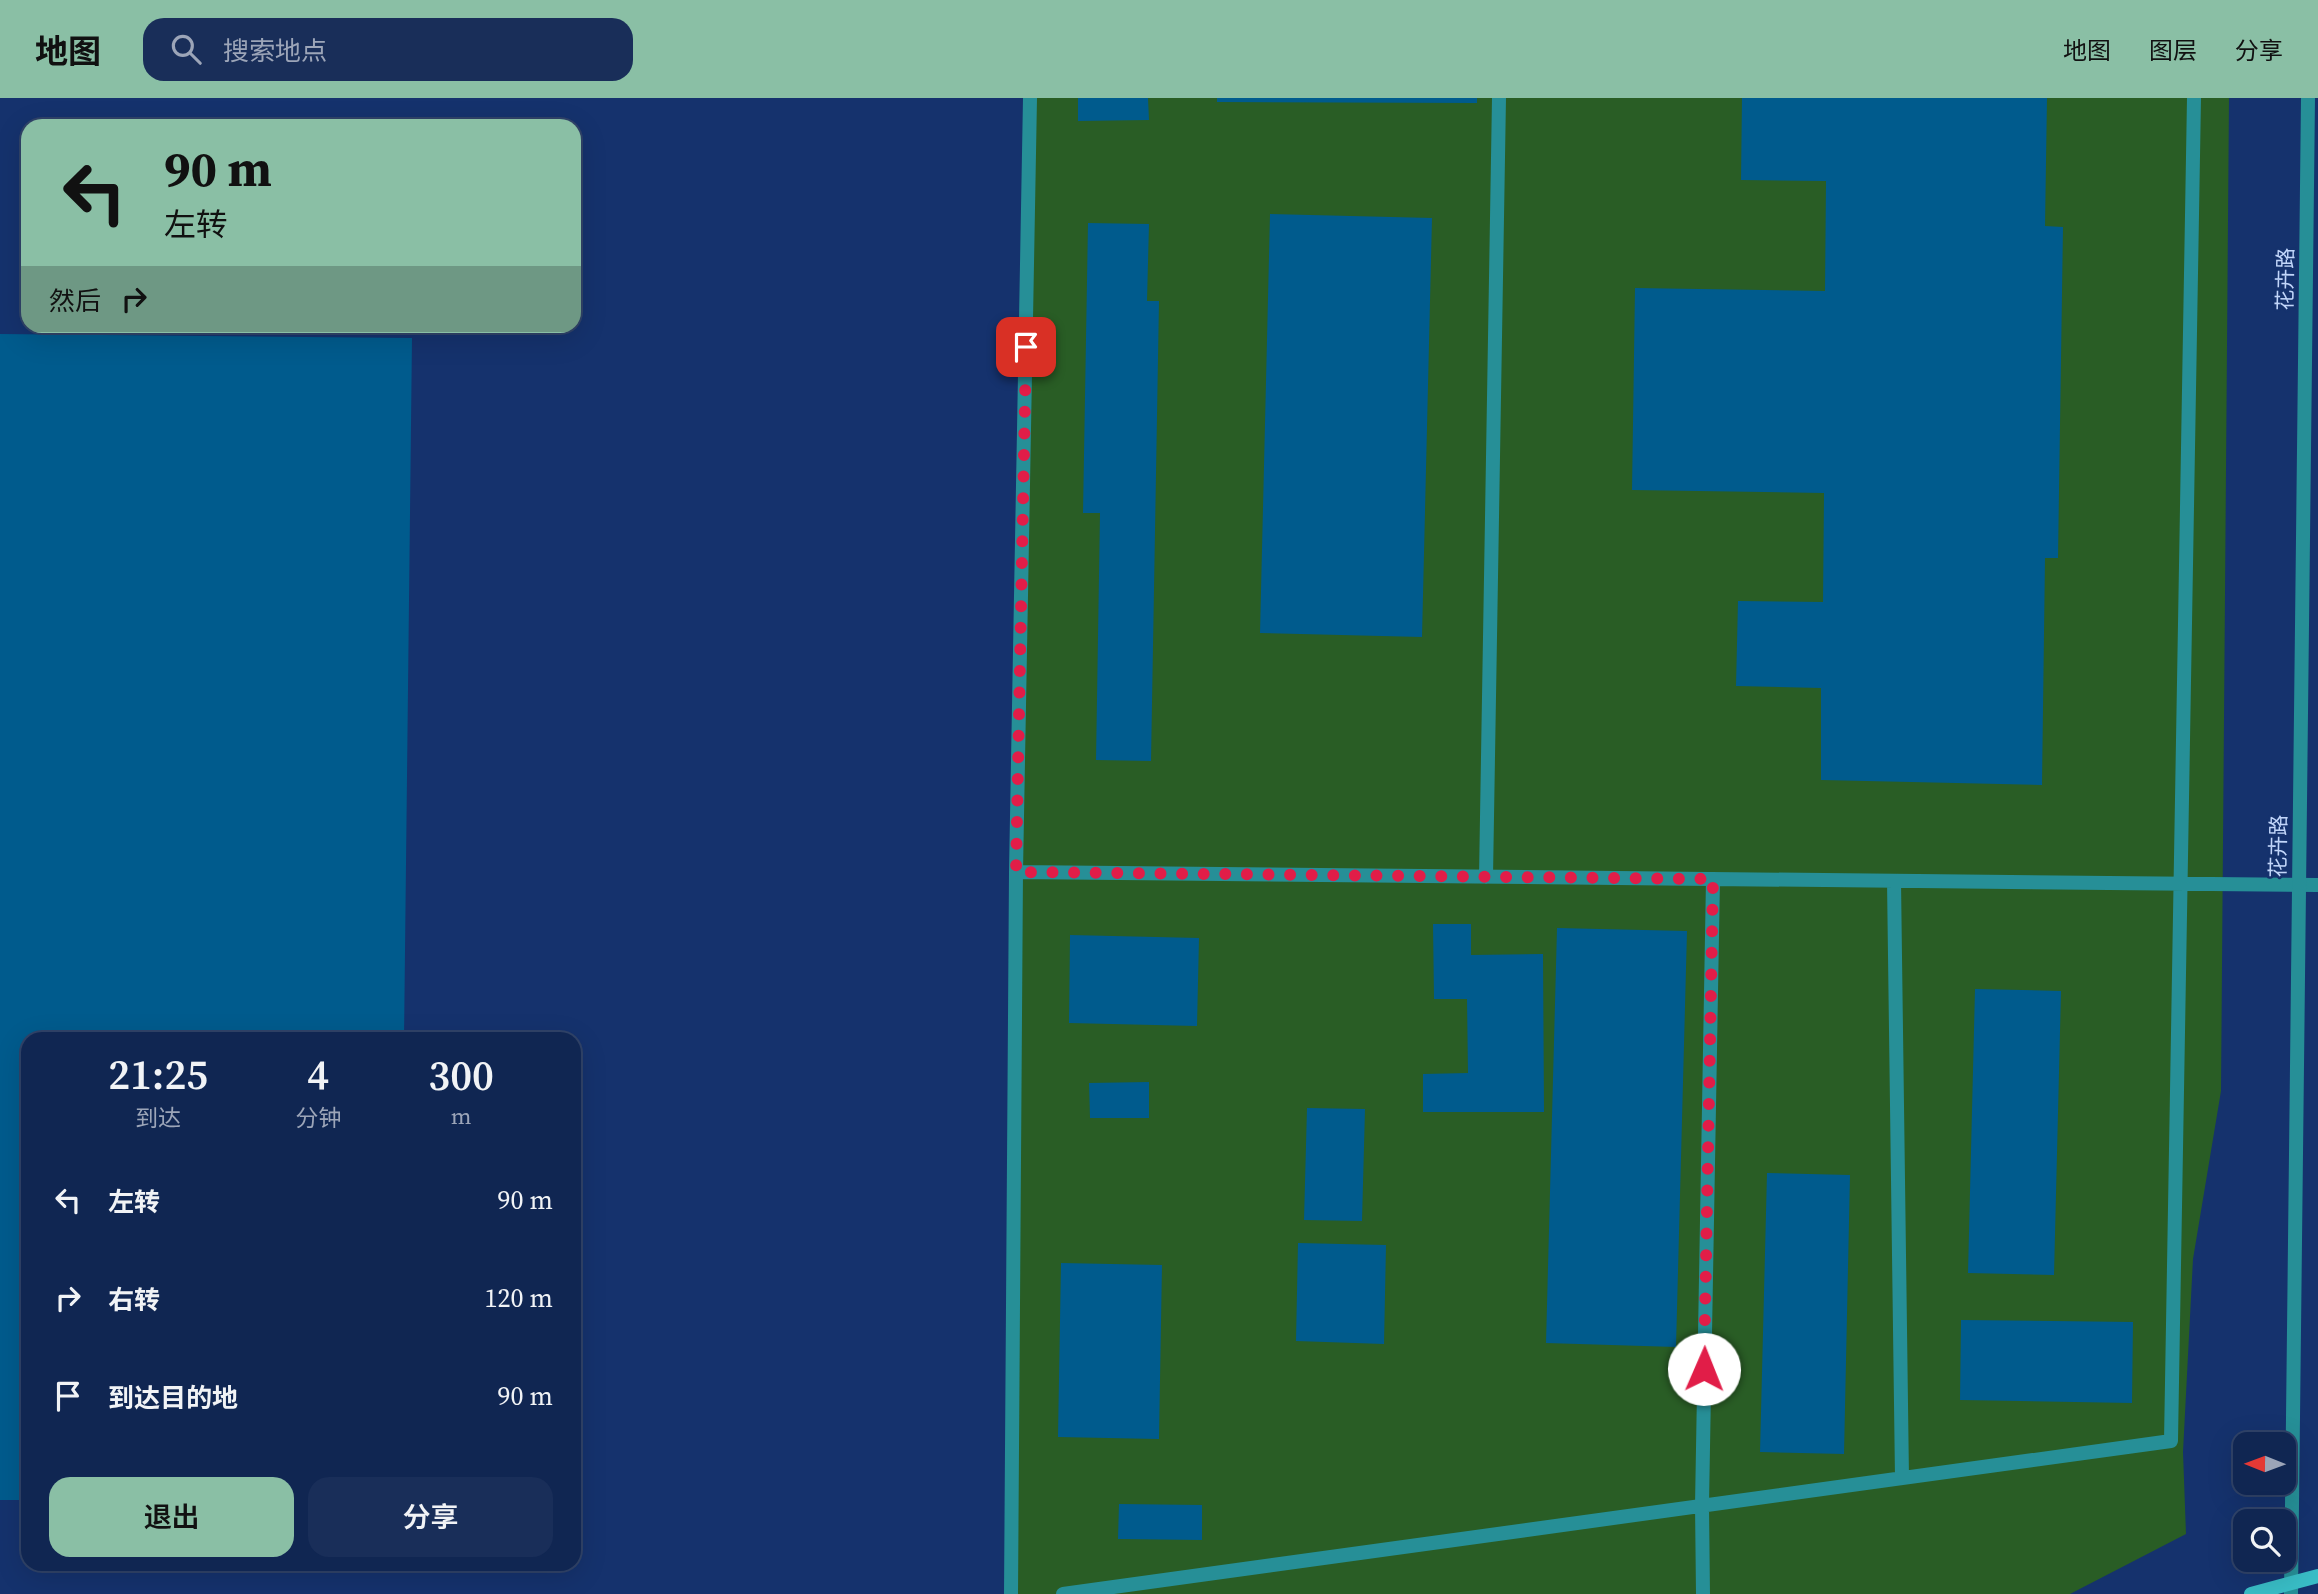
<!DOCTYPE html>
<html lang="zh">
<head>
<meta charset="utf-8">
<style>
	:root { --surface:#102652; --page:#192e59; --text:#f1f3f6; --muted:#9ca5b8; --line:#304369; --accent:#8abfa5 }
	body { margin:0; font-family:"Source Serif 4","Noto Sans SC",serif; background:var(--page); color:var(--text); height:100vh; display:flex; flex-direction:column; font-size:26px; white-space:nowrap }
	* { box-sizing:border-box; margin:0 }
	p { font-size:23px; color:var(--muted) }
	.icon { flex:none; width:38px; height:38px; fill:none; stroke:currentColor; stroke-width:2; stroke-linecap:round; stroke-linejoin:round }
	.map { position:relative; flex:1; overflow:hidden }
	.side { position:absolute; left:21px; top:934px; width:560px; height:539px; display:flex; flex-direction:column; background:var(--surface); border-radius:21px; box-shadow:0 7px 28px #0002,0 0 0 2px var(--line) }
	.side>* { flex:none }
	.guide { position:absolute; left:21px; top:21px; width:560px; height:214px; border-radius:21px; box-shadow:0 7px 28px #0002,0 0 0 2px var(--line); background:#8abfa5; color:#111; overflow:hidden }
	.needle { width:46px; rotate:271deg }
	.fabs { position:absolute; left:2233px; top:1334px; display:grid; gap:14px }
	.fabs a { display:grid; place-items:center; width:63px; height:63px; border-radius:14px; background:var(--surface); box-shadow:0 7px 28px #0002,0 0 0 2px var(--line); font-size:35px }
	.pin { position:absolute; display:grid; place-items:center; width:60px; height:60px; color:#fff; margin:-30px; border-radius:14px; box-shadow:0 4px 10px #0006 }
	.me { position:absolute; width:77px; margin:-38px; rotate:1deg; stroke-linejoin:round; filter:drop-shadow(0 0 5px #0008) }
	.turn { display:flex; align-items:center; gap:24px; height:147px; padding:0 28px; font-size:32px }
	.turn .icon { width:91px; height:91px; stroke-width:2.5 }
	.turn b { display:block; font-size:49px; line-height:60px }
	.then { display:flex; align-items:center; height:66px; padding:0 28px; background:#0003; gap:14px; font-size:26px }
	.eta { display:flex; justify-content:space-evenly; align-items:center; height:119px; text-align:center }
	.eta b { font-size:42px; font-weight:600; line-height:49px }
	.primary-button { display:flex; gap:14px; margin-top:auto; padding:14px 28px }
	.primary-button a { flex:1; height:80px; border-radius:21px; background:var(--accent); color:#111; font-size:28px; font-weight:600; line-height:80px; text-align:center }
	.primary-button a+a { background:var(--page); color:var(--text) }
	ul { padding:0; list-style:none }
	li { display:flex; align-items:center; gap:21px; height:98px; padding:0 28px }
	li div { flex:1 }
	li b { display:block; font-size:26px }
	li em { font-style:normal }
	header { display:flex; align-items:center; gap:42px; box-sizing:border-box; height:98px; padding:0 35px; background:var(--accent); color:#111 }
	header strong { font-size:33px }
	nav { display:flex; gap:38px; margin-inline-start:auto; font-size:24px }
	.search { width:490px; height:63px; background:var(--page); display:flex; align-items:center; gap:18px; box-sizing:border-box; padding:0 24px; border-radius:21px; color:var(--muted); font-size:26px }
	.map>svg:first-child { display:block }
	.green { fill:#295d25 }
	.building { fill:#005b8d }
	.lines { fill:none; stroke-linecap:round; stroke-linejoin:round }
	.lane { stroke:#268f97; stroke-width:14 }
	.street { stroke:#268f97; stroke-width:14 }
	.secondary { stroke:#39bdc6; stroke-width:14 }
	.route { stroke:#e11d48; stroke-width:12; stroke-dasharray:0 21.6 }
	.labels { text-anchor:middle; dominant-baseline:central; stroke-width:5; stroke-linejoin:round; paint-order:stroke }
	.street-label { font-size:21px; fill:#c2d6fa; stroke:#15326d }
</style>
</head>
<body>
<header>
<strong>地图</strong>
<div class="search"><svg class="icon" aria-label="search" viewBox="0 0 24 24"><circle cx="10" cy="10" r="6"/><path d="M15 15l6 6"/></svg>搜索地点</div>
<nav><a>地图</a><a>图层</a><a>分享</a></nav>
</header>
<div class="map">
<svg width="2318" height="1496" viewBox="0 0 2318 1496">
	<rect width="100%" height="100%" fill="#15326d"/>
	<path class="green" d="M 1030,0 L 2229,0 L 2221,993 L 2193,1161 L 2183,1354 L 2186,1436 L 2070,1496 L 1011,1496 Z"/>
	<path class="building" d="M 1078,0 L 1148,0 L 1149,22 L 1078,23 Z
		M 1217,0 L 1477,0 L 1477,5 L 1217,4 Z
		M 1742,0 L 2047,0 L 2045,128 L 2063,129 L 2058,460 L 2045,460 L 2042,687 L 1821,682 L 1821,590 L 1736,588 L 1738,503 L 1823,504 L 1824,395 L 1632,392 L 1635,190 L 1825,193 L 1826,83 L 1741,82 Z
		M 1270,116 L 1432,120 L 1422,539 L 1260,535 Z
		M 1088,125 L 1149,126 L 1147,203 L 1159,203 L 1151,663 L 1096,662 L 1100,415 L 1083,415 Z
		M 0,236 L 412,240 L 404,942 L 28,942 L 28,1402 L 0,1402 Z
		M 1433,826 L 1471,826 L 1471,857 L 1543,856 L 1544,1014 L 1423,1014 L 1423,976 L 1468,975 L 1467,901 L 1434,901 Z
		M 1557,830 L 1687,833 L 1676,1249 L 1546,1245 Z
		M 1070,837 L 1199,840 L 1197,928 L 1069,925 Z
		M 1975,891 L 2061,893 L 2054,1177 L 1968,1175 Z
		M 1149,984 L 1149,1020 L 1090,1020 L 1089,985 Z
		M 1307,1010 L 1365,1011 L 1362,1123 L 1304,1122 Z
		M 1767,1075 L 1850,1077 L 1844,1356 L 1760,1354 Z
		M 1298,1145 L 1386,1147 L 1384,1246 L 1296,1243 Z
		M 1061,1165 L 1162,1167 L 1159,1341 L 1058,1339 Z
		M 1961,1222 L 2133,1224 L 2132,1305 L 1960,1302 Z
		M 1119,1406 L 1202,1407 L 1202,1442 L 1118,1441 Z"/>
	<g class="lines">
		<path class="lane" d="M 1016,774 L 2318,787
			M 1486,779 L 1499,0
			M 1894,783 L 1902,1380
			M 1011,1496 L 1016,774 L 1030,0
			M 1063,1496 L 2171,1343 L 2194,0
			M 1703,1496 L 1702,1407 L 1713,781"/>
		<path class="street" d="M 2291,1496 L 2308,0"/>
		<path class="secondary" d="M 2251,1496 L 2318,1478"/>
	</g>
	<g class="lines">
		<path class="route" d="M 1026,249 L 1016,774 L 1713,781 L 1704,1271"/>
	</g>
	<g class="labels">
		<g class="street-label">
			<text transform="translate(2285 181) rotate(-89)">花卉路</text>
			<text transform="translate(2278 748) rotate(-89)">花卉路</text>
		</g>
	</g>
</svg>
<div class="fabs">
<a><svg class="needle" viewBox="-14 -14 28 28"><path d="M0-13l5 13h-10z" fill="#e53935"/><path d="M0 13l5-13h-10z" fill="#9ca5b8"/></svg></a>
<a><svg class="icon" aria-label="search" viewBox="0 0 24 24"><circle cx="10" cy="10" r="6"/><path d="M15 15l6 6"/></svg></a>
</div>
<div class="pin" style="left:1026px;top:249px;background:#d93025"><svg class="icon" aria-label="arrive" viewBox="0 0 24 24"><path d="M6 21V4h12l-3 4 3 4H6"/></svg></div>
<svg class="me" style="left:1704px;top:1271px" viewBox="-20 -20 40 40"><circle r="19" fill="#fff"/><path d="M0-13L10 11 0 6-10 11z" fill="#e11d48"/></svg>
<div class="guide">
<div class="turn"><svg class="icon" aria-label="left" viewBox="0 0 24 24"><path d="M17 20v-9H6M10 6l-5 5 5 5"/></svg><div><b>90 m</b>左转</div></div>
<div class="then">然后<svg class="icon" aria-label="right" viewBox="0 0 24 24"><path d="M7 20v-9h11M14 6l5 5-5 5"/></svg></div>
</div>
<section class="side">
<div class="eta">
<div><b>21:25</b><p>到达</p></div>
<div><b>4</b><p>分钟</p></div>
<div><b>300</b><p>m</p></div>
</div>
<ul>
<li><svg class="icon" aria-label="left" viewBox="0 0 24 24"><path d="M17 20v-9H6M10 6l-5 5 5 5"/></svg><div><b>左转</b></div><em>90 m</em></li>
<li><svg class="icon" aria-label="right" viewBox="0 0 24 24"><path d="M7 20v-9h11M14 6l5 5-5 5"/></svg><div><b>右转</b></div><em>120 m</em></li>
<li><svg class="icon" aria-label="arrive" viewBox="0 0 24 24"><path d="M6 21V4h12l-3 4 3 4H6"/></svg><div><b>到达目的地</b></div><em>90 m</em></li>
</ul>
<div class="primary-button"><a>退出</a><a>分享</a></div>
</section>
</div>
</body>
</html>
